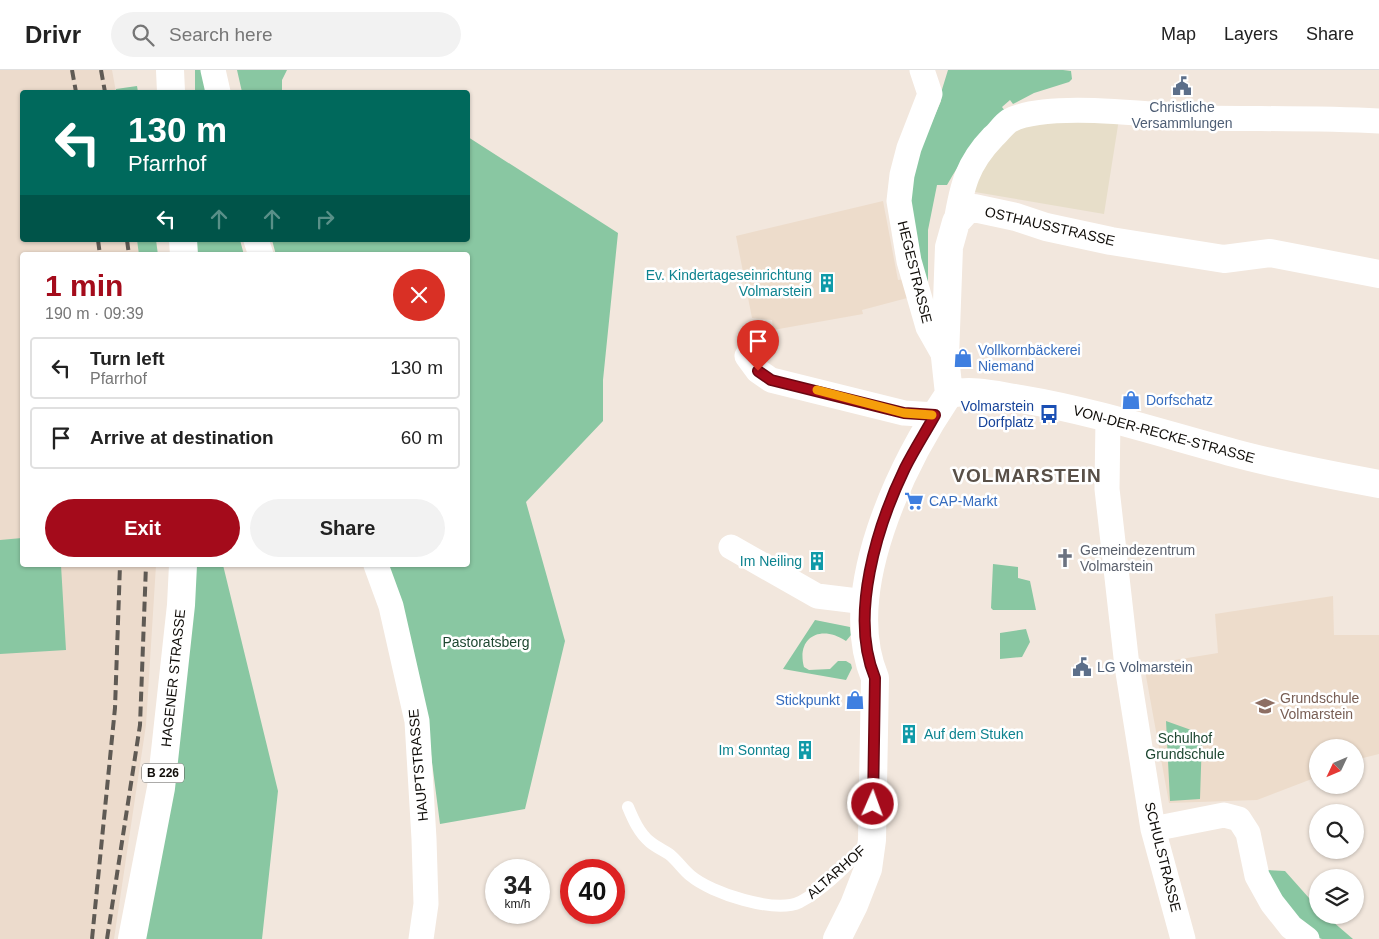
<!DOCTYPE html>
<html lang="en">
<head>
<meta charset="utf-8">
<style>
	:root { --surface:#fff; --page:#f2f2f2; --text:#222; --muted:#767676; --line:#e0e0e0; --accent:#a40b1b }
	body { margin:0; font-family:Arial,sans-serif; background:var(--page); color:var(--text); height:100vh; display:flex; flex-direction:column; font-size:19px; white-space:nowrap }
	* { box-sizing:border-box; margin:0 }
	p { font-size:16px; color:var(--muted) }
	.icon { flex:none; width:28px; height:28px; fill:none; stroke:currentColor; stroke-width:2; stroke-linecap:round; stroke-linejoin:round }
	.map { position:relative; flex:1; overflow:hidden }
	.sheet { position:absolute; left:20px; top:182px; width:450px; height:315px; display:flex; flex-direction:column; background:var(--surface); border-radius:5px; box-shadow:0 1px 4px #0004 }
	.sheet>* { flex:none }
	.guide { position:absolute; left:20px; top:20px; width:450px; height:152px; border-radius:5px; box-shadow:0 1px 4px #0004; background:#00695c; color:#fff; overflow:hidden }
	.needle { width:32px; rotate:226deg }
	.tools { position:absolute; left:1309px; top:669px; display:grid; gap:10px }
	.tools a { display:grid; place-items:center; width:55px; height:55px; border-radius:50%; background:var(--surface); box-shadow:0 1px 4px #0004; font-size:25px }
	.speed { position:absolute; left:485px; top:789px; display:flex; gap:10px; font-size:25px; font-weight:700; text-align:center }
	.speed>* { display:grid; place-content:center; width:65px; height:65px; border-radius:50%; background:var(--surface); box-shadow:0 1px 4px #0004; line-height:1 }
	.speed small { font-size:12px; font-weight:400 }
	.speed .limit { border:8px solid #d22; background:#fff; color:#111 }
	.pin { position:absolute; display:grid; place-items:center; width:42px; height:42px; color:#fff; margin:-51px -21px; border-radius:50% 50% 50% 0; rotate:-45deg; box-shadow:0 0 5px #0007 }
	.pin .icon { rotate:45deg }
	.me { position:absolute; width:55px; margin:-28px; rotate:2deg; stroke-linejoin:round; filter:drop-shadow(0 0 4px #0008) }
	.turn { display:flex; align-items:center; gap:18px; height:105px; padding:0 25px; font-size:22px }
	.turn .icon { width:65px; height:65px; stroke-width:2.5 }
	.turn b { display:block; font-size:35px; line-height:42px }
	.lanes { display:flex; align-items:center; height:48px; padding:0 25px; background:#0003; justify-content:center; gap:25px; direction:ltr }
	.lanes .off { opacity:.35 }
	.round { display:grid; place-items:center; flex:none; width:52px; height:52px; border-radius:26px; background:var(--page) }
	.headline { display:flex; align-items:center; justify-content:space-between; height:85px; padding:0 25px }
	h1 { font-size:30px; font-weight:700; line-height:38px; color:var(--accent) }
	.button { display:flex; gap:10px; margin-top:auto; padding:10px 25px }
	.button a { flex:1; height:58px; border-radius:30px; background:var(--accent); color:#fff; font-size:20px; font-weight:700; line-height:58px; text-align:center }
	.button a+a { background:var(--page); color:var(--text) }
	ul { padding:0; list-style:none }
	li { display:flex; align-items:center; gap:15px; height:62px; margin:0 10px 8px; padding:0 15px; border:2px solid var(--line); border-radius:5px }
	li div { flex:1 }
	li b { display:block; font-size:19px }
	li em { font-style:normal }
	header { display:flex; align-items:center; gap:30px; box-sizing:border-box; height:70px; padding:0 25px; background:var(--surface); border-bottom:1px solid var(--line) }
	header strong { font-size:24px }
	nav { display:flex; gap:28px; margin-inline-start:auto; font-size:18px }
	.search { width:350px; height:45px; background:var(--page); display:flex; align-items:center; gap:12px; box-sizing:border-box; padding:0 18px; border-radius:28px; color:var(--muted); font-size:19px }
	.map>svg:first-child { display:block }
	.commercial { fill:#e7dec9 }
	.built { fill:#ecdbcc }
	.education { fill:#eddccb }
	.green { fill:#89c7a2 }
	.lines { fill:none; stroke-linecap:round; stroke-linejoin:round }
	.lane { stroke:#fff; stroke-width:12 }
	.street { stroke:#fff; stroke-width:25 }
	.secondary { stroke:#fff; stroke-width:28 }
	.primary { stroke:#fff; stroke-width:28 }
	.rail { stroke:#5f5a54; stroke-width:4; stroke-dasharray:10 5; stroke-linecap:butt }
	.route-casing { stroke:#6b0712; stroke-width:12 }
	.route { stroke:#a40b1b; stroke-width:9 }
	.slow { stroke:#f59e0b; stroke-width:9 }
	.labels { text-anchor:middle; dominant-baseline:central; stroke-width:5; stroke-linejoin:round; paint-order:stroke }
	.shield { fill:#fff; stroke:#585653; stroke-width:1 }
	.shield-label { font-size:12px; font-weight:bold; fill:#100d09 }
	.service-label { font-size:14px; fill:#4e5e75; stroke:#fff }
	.street-label { font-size:14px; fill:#100d09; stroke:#fff }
	.culture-label { font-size:14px; fill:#0d838f; stroke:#fff; text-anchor:end }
	.shop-label { font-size:14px; fill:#366cbe; stroke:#fff; text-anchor:start }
	.transit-label { font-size:14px; fill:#164399; stroke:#fff; text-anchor:end }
	.worship-label { font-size:14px; fill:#5b616d; stroke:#fff; text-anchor:start }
	.park-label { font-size:14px; fill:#1e4731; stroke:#fff }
	.education-label { font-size:14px; fill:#785e54; stroke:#fff; text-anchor:start }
	.district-label { font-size:19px; font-weight:bold; letter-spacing:1px; fill:#595048; stroke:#fff }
</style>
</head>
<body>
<header>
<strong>Drivr</strong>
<div class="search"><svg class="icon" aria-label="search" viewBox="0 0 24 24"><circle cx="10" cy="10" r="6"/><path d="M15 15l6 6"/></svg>Search here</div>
<nav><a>Map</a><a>Layers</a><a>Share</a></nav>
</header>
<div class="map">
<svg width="1379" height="869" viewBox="0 0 1379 869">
	<rect width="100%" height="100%" fill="#f2e7dd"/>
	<path class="commercial" d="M 1119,49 L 1104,144 L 969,121 L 980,92 L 1018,59 L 1034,54 Z"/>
	<path class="built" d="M 0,0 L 112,0 L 116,22 L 22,22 L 22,170 L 137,170 L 139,185 L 22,185 L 22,495 L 156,495 L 146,655 L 114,869 L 0,869 Z"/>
	<path class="education" d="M 883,131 L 898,210 L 905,209 L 911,227 L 862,240 L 863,244 L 773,260 L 772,250 L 752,248 L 736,166 Z
		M 1333,526 L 1334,565 L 1379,565 L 1379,684 L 1355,690 L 1355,678 L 1318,678 L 1317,707 L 1257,730 L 1169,733 L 1144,595 L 1218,583 L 1215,544 Z"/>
	<path class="green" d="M 195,0 L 204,0 L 208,22 L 195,22 Z
		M 237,0 L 287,0 L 282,10 L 282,22 L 242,22 Z
		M 948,0 L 1063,0 L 1071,1 L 1072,9 L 1069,12 L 1034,23 L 1013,34 L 1010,30 L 1002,37 L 1005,41 C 982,64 963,86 947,115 L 937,115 L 928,160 L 928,224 L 922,217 L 907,109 L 941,31 L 940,26 Z
		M 137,16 L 138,22 L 116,22 L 116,19 Z
		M 468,67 L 618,163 L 603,310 L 603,351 L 526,432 L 565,571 L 525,739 L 440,754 L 429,669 L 384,495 L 468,495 L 468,185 L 276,185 L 272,170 L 468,170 Z
		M 137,170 L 156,170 L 158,185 L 139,185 Z
		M 195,170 L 240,170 L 244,185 L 195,185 Z
		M 22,468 L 22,495 L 61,495 L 66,580 L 0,584 L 0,470 Z
		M 993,494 L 1018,497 L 1018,508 L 1030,511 L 1036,540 L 993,540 L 991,538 Z
		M 192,495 L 223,495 L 278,721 L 262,869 L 140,869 Z
		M 815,550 L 850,557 L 851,565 L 846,571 C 821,554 796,567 804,597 L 809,600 L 830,599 L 838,591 L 846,591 L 851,594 L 852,598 L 846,610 L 783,599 Z
		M 1026,559 L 1030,572 L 1022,587 L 1000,589 L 1000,563 Z
		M 1166,651 L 1194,661 L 1202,668 L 1200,729 L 1170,731 Z
		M 1266,800 L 1285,801 L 1317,837 L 1318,845 L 1325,845 L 1353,869 C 1344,869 1331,869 1322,869 C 1294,860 1280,823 1266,800 Z"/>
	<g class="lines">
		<path class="lane" d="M 628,737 C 633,749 639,763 650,772 C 656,777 663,780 669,784 C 678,791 683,800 691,806 C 711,823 775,844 800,832 C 825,819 847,795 867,775"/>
		<path class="street" d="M 213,0 L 218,22
			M 922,0 L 930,24 L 909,78 L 902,105 L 899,131 L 909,191 L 928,257 L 945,287
			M 956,152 C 962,116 967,94 993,67 C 998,63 1003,55 1009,51 C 1047,30 1156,46 1201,48 C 1260,49 1320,48 1379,51
			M 256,170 L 261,185
			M 747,286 L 758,301 L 771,310 L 904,343 L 935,345
			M 1108,348 L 1107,419 L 1127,596 L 1153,759 L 1183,869
			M 731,477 L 817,526 L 866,532
			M 376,495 L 391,536 L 417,651 L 424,769 L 426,834 L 421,869
			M 1153,759 L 1224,745 L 1239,749 L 1248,763 L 1257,806 L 1272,833 L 1291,857 L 1307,869"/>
		<path class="secondary" d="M 949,324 L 945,287 L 949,177 L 956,152 L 966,141 L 974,138 L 1016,147 L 1046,157 L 1111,171 L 1224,189 L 1270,183 L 1379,204
			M 949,324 C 975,319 995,325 1021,329 C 1093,341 1163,364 1234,383 C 1282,396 1330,405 1379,414
			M 837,869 L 854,835 L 868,799 L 872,770 L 875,608 C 839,522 901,395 949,324"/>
		<path class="primary" d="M 170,0 L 171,22
			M 183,170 L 184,185
			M 132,869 L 161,718 L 181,535 L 183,495"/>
		<path class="rail" d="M 72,0 L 76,22
			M 101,0 L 105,22
			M 98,170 L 100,185
			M 127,170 L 129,185
			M 92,869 L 115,638 L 120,495
			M 107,869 L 140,655 L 146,495"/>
	</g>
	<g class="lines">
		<g class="route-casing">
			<path id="route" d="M 758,301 L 771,310 L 904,343 L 935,345 C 925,363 914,380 905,398 C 877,456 849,546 875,608 L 873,734"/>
		</g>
		<use href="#route" class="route"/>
		<path class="slow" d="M 817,320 L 904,343 L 932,345"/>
	</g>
	<defs>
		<g id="civic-bare" transform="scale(1.5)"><path d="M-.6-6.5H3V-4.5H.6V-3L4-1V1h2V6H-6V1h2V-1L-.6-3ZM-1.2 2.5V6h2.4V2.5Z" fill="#5c6f8a" stroke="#fff" stroke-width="2.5" paint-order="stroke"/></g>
		<g id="building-bare" transform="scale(1.5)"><path d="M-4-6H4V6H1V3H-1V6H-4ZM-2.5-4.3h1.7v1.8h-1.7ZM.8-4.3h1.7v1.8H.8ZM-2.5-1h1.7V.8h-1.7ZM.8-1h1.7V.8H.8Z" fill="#0f9aa8" stroke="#fff" stroke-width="2.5" paint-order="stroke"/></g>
		<g id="shop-bare" transform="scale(1.5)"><path d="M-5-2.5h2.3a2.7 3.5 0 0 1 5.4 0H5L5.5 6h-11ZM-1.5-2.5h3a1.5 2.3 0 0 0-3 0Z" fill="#3f7fe0" stroke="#fff" stroke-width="2.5" paint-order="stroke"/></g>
		<g id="bus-bare" transform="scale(1.5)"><path d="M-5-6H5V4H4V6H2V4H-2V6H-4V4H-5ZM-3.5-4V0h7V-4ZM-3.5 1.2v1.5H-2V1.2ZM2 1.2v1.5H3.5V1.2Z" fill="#1a4fb4" stroke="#fff" stroke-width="2.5" paint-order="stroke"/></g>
		<g id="supermarket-bare" transform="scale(1.5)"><path d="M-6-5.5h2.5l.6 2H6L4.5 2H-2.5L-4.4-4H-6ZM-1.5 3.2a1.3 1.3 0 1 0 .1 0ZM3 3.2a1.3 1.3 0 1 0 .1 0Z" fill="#3f7fe0" stroke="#fff" stroke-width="2.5" paint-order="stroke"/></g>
		<g id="church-bare" transform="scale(1.5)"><path d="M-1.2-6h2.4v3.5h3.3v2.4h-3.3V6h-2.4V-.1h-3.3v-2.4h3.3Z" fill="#6b7280" stroke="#fff" stroke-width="2.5" paint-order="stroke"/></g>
		<g id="school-bare" transform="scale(1.5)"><path d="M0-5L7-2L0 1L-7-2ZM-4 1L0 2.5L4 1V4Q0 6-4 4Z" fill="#8d6e63" stroke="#fff" stroke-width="2.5" paint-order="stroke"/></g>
	</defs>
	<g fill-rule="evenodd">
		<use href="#civic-bare" x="1182" y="16"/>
		<use href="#building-bare" x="827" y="213"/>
		<use href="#shop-bare" x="963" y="288"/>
		<use href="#shop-bare" x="1131" y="330"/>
		<use href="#bus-bare" x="1049" y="344"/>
		<use href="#supermarket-bare" x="914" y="431"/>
		<use href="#church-bare" x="1065" y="488"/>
		<use href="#building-bare" x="817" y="491"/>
		<use href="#civic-bare" x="1082" y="597"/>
		<use href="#shop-bare" x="855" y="630"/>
		<use href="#school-bare" x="1265" y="636"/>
		<use href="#building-bare" x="909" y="664"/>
		<use href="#building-bare" x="805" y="680"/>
	</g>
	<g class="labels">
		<rect class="shield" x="142" y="693.5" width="42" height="19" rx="4"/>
		<g class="shield-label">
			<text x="163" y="703">B 226</text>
		</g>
		<g class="service-label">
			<text x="1182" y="37">Christliche<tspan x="1182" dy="16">Versammlungen</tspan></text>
			<text x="1097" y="597" text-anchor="start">LG Volmarstein</text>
		</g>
		<g class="street-label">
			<text transform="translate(1050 156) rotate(13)">OSTHAUSSTRASSE</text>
			<text transform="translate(915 202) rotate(76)">HEGESTRASSE</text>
			<text transform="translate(1164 364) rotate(15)">VON-DER-RECKE-STRASSE</text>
			<text transform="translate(173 608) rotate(-84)">HAGENER STRASSE</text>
			<text transform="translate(418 695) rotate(-95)">HAUPTSTRASSE</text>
			<text transform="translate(1163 787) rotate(76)">SCHULSTRASSE</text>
			<text transform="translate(836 802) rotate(-41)">ALTARHOF</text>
		</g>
		<g class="culture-label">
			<text x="812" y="205">Ev. Kindertageseinrichtung<tspan x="812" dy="16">Volmarstein</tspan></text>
			<text x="802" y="491">Im Neiling</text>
			<text x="924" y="664" text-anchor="start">Auf dem Stuken</text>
			<text x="790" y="680">Im Sonntag</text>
		</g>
		<g class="shop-label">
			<text x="978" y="280">Vollkornbäckerei<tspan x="978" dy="16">Niemand</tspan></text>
			<text x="1146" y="330">Dorfschatz</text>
			<text x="929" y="431">CAP-Markt</text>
			<text x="840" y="630" text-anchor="end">Stickpunkt</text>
		</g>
		<g class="transit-label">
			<text x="1034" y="336">Volmarstein<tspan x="1034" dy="16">Dorfplatz</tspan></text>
		</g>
		<g class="worship-label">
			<text x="1080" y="480">Gemeindezentrum<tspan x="1080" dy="16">Volmarstein</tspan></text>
		</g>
		<g class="park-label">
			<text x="486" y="572">Pastoratsberg</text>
			<text x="1185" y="668">Schulhof<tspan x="1185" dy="16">Grundschule</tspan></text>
		</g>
		<g class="education-label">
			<text x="1280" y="628">Grundschule<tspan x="1280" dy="16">Volmarstein</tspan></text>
		</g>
		<g class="district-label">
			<text x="1027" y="405">VOLMARSTEIN</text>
		</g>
	</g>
</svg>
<div class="tools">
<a><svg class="needle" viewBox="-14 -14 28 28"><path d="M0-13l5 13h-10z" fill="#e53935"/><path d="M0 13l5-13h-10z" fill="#767676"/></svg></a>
<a><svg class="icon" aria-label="search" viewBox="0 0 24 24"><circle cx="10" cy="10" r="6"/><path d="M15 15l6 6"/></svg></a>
<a><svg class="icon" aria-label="layers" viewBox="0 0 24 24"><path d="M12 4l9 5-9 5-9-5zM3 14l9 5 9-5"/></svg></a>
</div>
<div class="speed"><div>34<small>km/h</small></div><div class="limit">40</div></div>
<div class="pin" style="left:758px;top:301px;background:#d93025"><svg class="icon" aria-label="arrive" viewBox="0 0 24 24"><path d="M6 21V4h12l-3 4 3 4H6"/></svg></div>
<svg class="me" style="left:873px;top:734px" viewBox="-20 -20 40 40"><circle r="17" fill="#a40b1b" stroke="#fff" stroke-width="3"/><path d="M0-11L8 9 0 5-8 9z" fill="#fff"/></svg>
<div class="guide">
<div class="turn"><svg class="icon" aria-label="left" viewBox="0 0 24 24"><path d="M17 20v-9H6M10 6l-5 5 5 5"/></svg><div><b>130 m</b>Pfarrhof</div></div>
<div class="lanes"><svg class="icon" aria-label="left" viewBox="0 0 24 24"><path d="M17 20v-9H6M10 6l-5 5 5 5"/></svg><svg class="icon off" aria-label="ahead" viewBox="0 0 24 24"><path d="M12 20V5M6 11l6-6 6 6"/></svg><svg class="icon off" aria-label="ahead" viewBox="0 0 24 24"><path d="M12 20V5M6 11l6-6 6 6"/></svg><svg class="icon off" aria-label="right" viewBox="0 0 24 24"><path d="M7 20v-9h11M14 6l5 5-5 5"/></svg></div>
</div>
<section class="sheet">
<div class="headline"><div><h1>1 min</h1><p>190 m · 09:39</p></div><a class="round" style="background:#d93025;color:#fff"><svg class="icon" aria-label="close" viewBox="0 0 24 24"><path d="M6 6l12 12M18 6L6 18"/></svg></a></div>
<ul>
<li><svg class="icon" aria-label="left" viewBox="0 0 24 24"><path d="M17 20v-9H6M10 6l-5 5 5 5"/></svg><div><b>Turn left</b><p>Pfarrhof</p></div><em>130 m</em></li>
<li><svg class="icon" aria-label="arrive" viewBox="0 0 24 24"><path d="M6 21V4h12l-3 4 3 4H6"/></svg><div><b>Arrive at destination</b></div><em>60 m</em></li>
</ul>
<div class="button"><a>Exit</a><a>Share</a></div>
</section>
</div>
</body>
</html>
